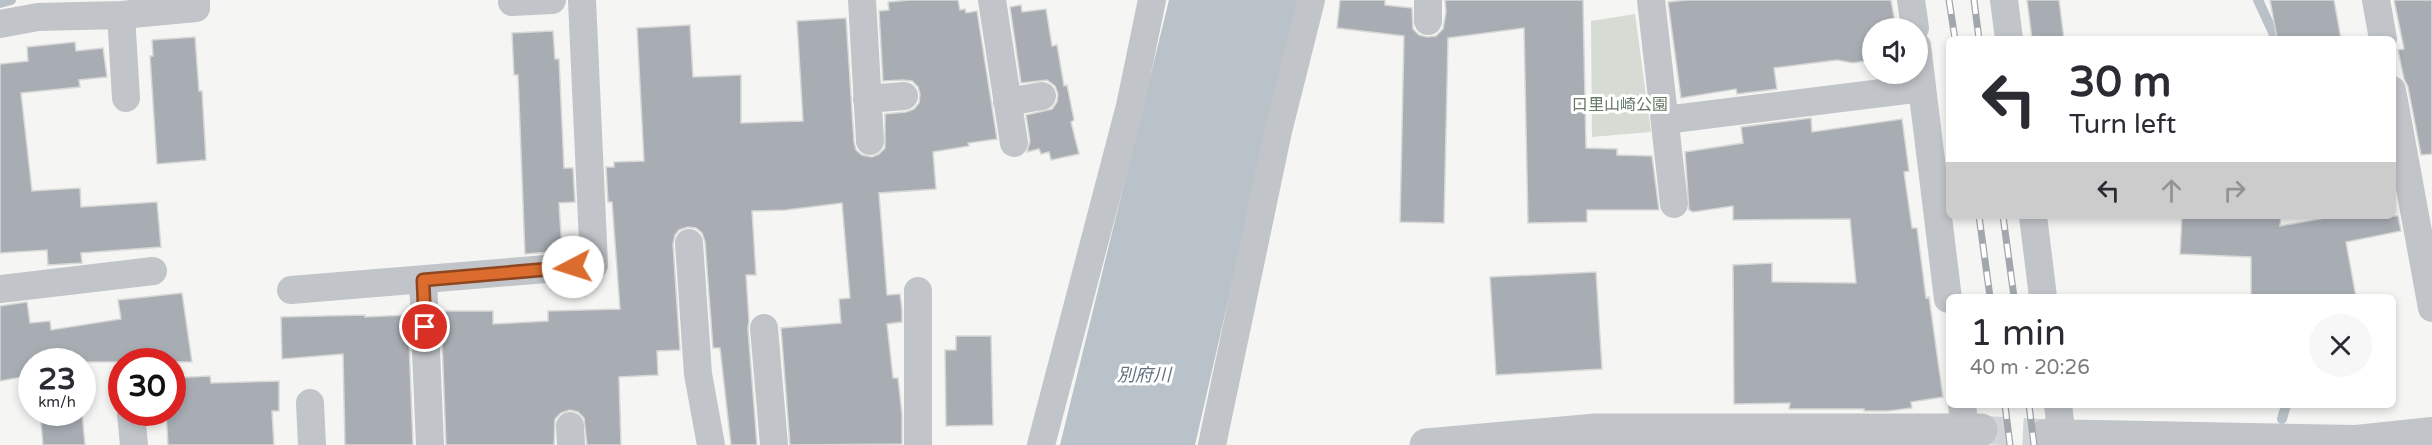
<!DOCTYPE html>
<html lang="en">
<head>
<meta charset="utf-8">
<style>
	:root { --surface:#fff; --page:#f7f7f7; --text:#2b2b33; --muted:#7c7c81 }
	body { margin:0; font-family:"Varela Round","Noto Sans JP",sans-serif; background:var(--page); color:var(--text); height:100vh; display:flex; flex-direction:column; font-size:22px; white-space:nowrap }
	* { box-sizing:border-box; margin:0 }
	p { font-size:20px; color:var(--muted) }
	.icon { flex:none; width:33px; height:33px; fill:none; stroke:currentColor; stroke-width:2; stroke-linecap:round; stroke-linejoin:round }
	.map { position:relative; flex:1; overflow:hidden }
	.sheet { position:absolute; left:1946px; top:294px; width:450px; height:114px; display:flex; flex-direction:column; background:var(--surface); border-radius:9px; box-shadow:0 3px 9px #0003 }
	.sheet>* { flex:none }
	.guide { position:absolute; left:1946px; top:36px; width:450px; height:183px; border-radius:9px; box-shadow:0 3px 9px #0003; background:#fff; color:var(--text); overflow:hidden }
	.buttons { position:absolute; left:1862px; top:18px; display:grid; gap:12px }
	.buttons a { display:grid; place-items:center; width:66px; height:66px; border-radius:50%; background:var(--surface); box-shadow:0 3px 9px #0003; font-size:30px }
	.speed { position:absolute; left:18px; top:348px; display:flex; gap:12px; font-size:30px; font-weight:700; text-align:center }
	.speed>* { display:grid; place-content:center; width:78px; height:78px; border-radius:50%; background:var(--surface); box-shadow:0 3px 9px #0003; line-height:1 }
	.speed small { font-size:15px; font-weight:400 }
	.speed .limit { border:9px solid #d22; background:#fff; color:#111 }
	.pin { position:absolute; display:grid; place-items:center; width:51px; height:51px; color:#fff; margin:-26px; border:3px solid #fff; border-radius:50%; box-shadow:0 2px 6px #0007 }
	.me { position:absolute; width:66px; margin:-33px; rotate:265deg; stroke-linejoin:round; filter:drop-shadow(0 0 4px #0008) }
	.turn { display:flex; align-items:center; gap:21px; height:126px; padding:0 24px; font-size:27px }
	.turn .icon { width:78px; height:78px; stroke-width:2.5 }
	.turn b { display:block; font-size:42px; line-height:51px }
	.lanes { display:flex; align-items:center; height:57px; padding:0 24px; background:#0003; justify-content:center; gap:30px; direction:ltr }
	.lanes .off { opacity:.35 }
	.round { display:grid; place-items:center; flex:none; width:63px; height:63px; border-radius:32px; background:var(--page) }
	.overview { display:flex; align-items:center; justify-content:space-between; height:102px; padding:0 24px }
	h1 { font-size:36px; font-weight:600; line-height:45px }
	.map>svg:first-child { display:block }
	.green { fill:#d6dcd4 }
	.water { fill:#b9c2c8 }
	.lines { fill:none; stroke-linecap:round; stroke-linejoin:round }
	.stream { stroke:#b9c2c8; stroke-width:10 }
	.building { fill:#a8adb4; stroke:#d7d7d5; stroke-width:1.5 }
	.minor-tunnel { stroke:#d1d5d7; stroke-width:28; stroke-dasharray:28 14; stroke-linecap:butt }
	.minor { stroke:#c1c4c8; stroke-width:28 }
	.tertiary { stroke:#c1c4c8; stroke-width:33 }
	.rail-casing { stroke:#a2a7ad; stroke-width:7 }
	.rail { stroke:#fff; stroke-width:4.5; stroke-dasharray:14; stroke-linecap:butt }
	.route-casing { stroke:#8e461e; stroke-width:15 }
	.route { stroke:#db6c2e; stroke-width:10 }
	.labels { text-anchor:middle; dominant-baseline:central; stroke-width:6; stroke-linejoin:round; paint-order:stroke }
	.park-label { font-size:16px; fill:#667a65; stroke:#fff }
	.water-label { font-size:18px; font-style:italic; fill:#62737f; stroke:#fff }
</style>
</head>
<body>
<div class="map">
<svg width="2432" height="445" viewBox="0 0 2432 445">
	<rect width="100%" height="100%" fill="#f5f6f3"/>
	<path class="green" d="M 1635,14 L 1651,132 L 1592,137 L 1591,21 Z"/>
	<path class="water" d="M 1169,0 L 1297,0 L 1195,445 L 1060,445 Z"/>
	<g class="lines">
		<path class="stream" d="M 2258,0 L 2276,39
			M 0,3 L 11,0
			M 2282,419 L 2286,405"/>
	</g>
	<path class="building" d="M 910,0 L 958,0 L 960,10 L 965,9 L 966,13 L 977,11 L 997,139 L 968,143 L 969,146 L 933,152 L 936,189 L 879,193 L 887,295 L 900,294 L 902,309 L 902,322 L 887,324 L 893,378 L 898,378 L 902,414 L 902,444 L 790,445 L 781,328 L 841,323 L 839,299 L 850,298 L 842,203 L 786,210 L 752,211 L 756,275 L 746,275 L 749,321 L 748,329 L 757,445 L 731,445 L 720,348 L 713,348 L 705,242 L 702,233 L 696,228 L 688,227 L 679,230 L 675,235 L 673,244 L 680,350 L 657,351 L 658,375 L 619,377 L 621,445 L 587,445 L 584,418 L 578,412 L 570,410 L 561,413 L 555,419 L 554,445 L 446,445 L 441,313 L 447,311 L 493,311 L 493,324 L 548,321 L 548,311 L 620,309 L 612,202 L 608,202 L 606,167 L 614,167 L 614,162 L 644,161 L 637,28 L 690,25 L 693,77 L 741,75 L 741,123 L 803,121 L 797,21 L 846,18 L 854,142 L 856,150 L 862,155 L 872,157 L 879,154 L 885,148 L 885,114 L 906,112 L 914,109 L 919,103 L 920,94 L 918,87 L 912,81 L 903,80 L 883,81 L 879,11 L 889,10 L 888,2 Z
		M 1340,0 L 1385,0 L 1385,5 L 1412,8 L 1413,29 L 1419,35 L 1427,37 L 1436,36 L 1443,29 L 1446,12 L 1445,0 L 1583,0 L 1586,148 L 1617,149 L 1617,155 L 1652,156 L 1659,210 L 1587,210 L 1587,222 L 1528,223 L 1524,28 L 1448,38 L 1444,223 L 1400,222 L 1404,36 L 1337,28 Z
		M 1687,0 L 1891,0 L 1896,28 L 1872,28 L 1872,60 L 1853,63 L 1837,60 L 1774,68 L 1777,89 L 1737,94 L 1736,89 L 1681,98 L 1668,2 Z
		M 2027,0 L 2059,0 L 2064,39 L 2032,39 Z
		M 2270,0 L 2334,0 L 2341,39 L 2277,39 Z
		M 2394,0 L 2432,0 L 2432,154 L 2421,155 L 2408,87 L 2404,79 L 2398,50 L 2404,49 Z
		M 1021,5 L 1022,12 L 1046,9 L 1052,46 L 1057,45 L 1064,86 L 1067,85 L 1074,120 L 1071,122 L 1079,154 L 1051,160 L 1049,152 L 1041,154 L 1039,149 L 1027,152 L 1030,141 L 1026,115 L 1052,109 L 1057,102 L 1058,94 L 1055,86 L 1047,80 L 1021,83 L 1010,7 Z
		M 553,31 L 555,59 L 559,59 L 564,168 L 573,168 L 575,202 L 559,203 L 562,251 L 525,254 L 518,75 L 514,75 L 512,33 Z
		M 195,37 L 199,91 L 202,91 L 206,160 L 157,164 L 150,56 L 153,56 L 152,40 Z
		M 75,42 L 76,51 L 103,48 L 107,77 L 79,80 L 80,87 L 21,93 L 32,191 L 80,188 L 81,207 L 157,202 L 161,247 L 81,253 L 82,263 L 48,265 L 47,250 L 0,253 L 0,64 L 28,61 L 27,47 Z
		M 1811,118 L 1812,132 L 1902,119 L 1909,171 L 1904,172 L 1912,228 L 1917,228 L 1926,298 L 1929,297 L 1943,397 L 1911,402 L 1912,408 L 1888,411 L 1864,411 L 1864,409 L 1789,409 L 1790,403 L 1734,404 L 1733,265 L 1772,263 L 1772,282 L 1856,283 L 1850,219 L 1733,220 L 1733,206 L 1693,212 L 1689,210 L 1685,152 L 1743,143 L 1741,127 Z
		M 2182,216 L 2281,216 L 2280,226 L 2336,216 L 2398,216 L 2401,231 L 2346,242 L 2356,297 L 2251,297 L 2251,257 L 2180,254 Z
		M 1596,272 L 1602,369 L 1496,375 L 1490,277 Z
		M 182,293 L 192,362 L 32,362 L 32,375 L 0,381 L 0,306 L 27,302 L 30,323 L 50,321 L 51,330 L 121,319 L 118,300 Z
		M 365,315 L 365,317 L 408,315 L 413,445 L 345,445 L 343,354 L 282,359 L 281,317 Z
		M 956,336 L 991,336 L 993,425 L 946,426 L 945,350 L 956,350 Z
		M 210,376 L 211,383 L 279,381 L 279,411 L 272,411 L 274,445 L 168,445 L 166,412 L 172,412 L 172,378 Z
		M 40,412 L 82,412 L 85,445 L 43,445 Z"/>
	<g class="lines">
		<path class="minor-tunnel" d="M 1981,430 L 2045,433"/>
		<path class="minor" d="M 862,0 L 870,141
			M 992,0 L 1014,143
			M 1651,0 L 1674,204
			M 1911,0 L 1915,28
			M 2004,0 L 2009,39
			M 2376,0 L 2383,39
			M 512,2 L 552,0
			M 121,15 L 126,98
			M 1428,21 L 1428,0
			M 0,24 L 38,17 L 121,15 L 196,8 L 196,0
			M 1917,46 L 1948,299
			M 2392,90 L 2432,308
			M 867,99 L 904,96
			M 1007,102 L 1042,96
			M 1665,120 L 1922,88
			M 2033,216 L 2043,297
			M 689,243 L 698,374 L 711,445
			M 423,280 L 430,445
			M 0,289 L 153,271
			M 291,290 L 594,265 L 582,0
			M 764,328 L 774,445
			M 310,403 L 312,445
			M 1962,405 L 1967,445
			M 2058,405 L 2063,445
			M 131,414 L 134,445
			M 570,426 L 571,445
			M 2045,433 L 2356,439 L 2432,431
			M 918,445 L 918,291
			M 1041,445 L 1130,106 L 1152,0
			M 1212,445 L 1278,131 L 1311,0"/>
		<path class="tertiary" d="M 1426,445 L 1596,430 L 1981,430"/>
		<g class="rail-casing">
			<path id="rail" d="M 1949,0 L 1955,39
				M 1974,0 L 1979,39
				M 1979,216 L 1990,297
				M 2003,216 L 2014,297
				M 2005,405 L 2010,445
				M 2029,405 L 2034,445"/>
		</g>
		<use href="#rail" class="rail"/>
	</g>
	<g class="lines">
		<g class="route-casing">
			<path id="route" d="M 425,327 L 423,280 L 573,267"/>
		</g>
		<use href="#route" class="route"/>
	</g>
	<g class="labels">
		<g class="park-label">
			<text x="1620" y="105">口里山崎公園</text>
		</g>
		<g class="water-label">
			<text x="1144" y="375">別府川</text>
		</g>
	</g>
</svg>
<div class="buttons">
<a><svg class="icon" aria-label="sound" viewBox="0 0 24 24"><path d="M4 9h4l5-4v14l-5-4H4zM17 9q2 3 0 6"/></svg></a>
</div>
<div class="speed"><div>23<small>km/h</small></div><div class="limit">30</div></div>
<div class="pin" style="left:425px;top:327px;background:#d93025"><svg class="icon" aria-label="arrive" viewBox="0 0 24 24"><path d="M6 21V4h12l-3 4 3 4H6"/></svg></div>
<svg class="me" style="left:573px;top:267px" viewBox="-20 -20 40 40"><circle r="19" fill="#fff"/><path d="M0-13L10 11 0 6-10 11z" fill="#db6c2e"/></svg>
<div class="guide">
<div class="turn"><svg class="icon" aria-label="left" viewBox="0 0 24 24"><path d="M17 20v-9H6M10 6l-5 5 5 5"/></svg><div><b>30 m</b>Turn left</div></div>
<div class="lanes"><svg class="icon" aria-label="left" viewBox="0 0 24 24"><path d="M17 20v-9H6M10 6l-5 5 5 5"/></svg><svg class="icon off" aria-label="ahead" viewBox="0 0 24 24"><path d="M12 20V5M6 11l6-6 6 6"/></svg><svg class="icon off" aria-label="right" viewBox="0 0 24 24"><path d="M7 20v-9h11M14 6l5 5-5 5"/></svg></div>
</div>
<section class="sheet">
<div class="overview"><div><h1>1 min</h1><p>40 m · 20:26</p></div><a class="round"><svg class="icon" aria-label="close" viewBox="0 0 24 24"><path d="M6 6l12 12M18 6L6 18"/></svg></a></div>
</section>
</div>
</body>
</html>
